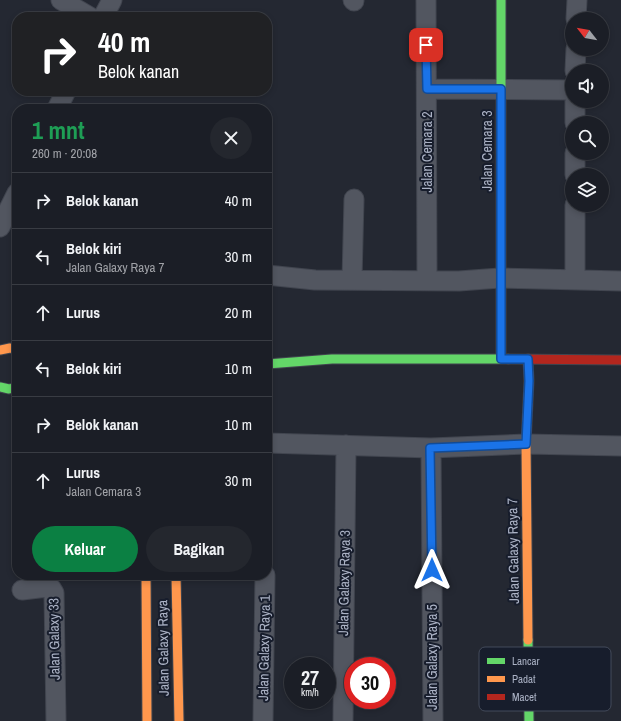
<!DOCTYPE html>
<html lang="id">
<head>
<meta charset="utf-8">
<style>
	:root { --surface:#1b1e26; --page:#24272e; --text:#f1f3f6; --muted:#a0a2a7; --line:#393c43; --accent:#0b8043 }
	body { margin:0; font-family:"Archivo Narrow",sans-serif; background:var(--page); color:var(--text); height:100vh; display:flex; flex-direction:column; font-size:15px; white-space:nowrap }
	* { box-sizing:border-box; margin:0 }
	p { font-size:13px; color:var(--muted) }
	.icon { flex:none; width:22px; height:22px; fill:none; stroke:currentColor; stroke-width:2; stroke-linecap:round; stroke-linejoin:round }
	.map { position:relative; flex:1; overflow:hidden }
	.panel { position:absolute; left:12px; top:104px; width:260px; height:476px; display:flex; flex-direction:column; background:var(--surface); border-radius:16px; box-shadow:0 2px 6px #0003,0 0 0 1px var(--line) }
	.panel>* { flex:none }
	.guide { position:absolute; left:12px; top:12px; width:260px; height:84px; border-radius:16px; box-shadow:0 2px 6px #0003,0 0 0 1px var(--line); background:#202124; color:#fff; overflow:hidden }
	.needle { width:26px; rotate:301deg }
	.fabs { position:absolute; left:565px; top:12px; display:grid; gap:8px }
	.fabs a { display:grid; place-items:center; width:44px; height:44px; border-radius:50%; background:var(--surface); box-shadow:0 2px 6px #0003,0 0 0 1px var(--line); font-size:20px }
	.speed { position:absolute; left:284px; top:657px; display:flex; gap:8px; font-size:20px; font-weight:700; text-align:center }
	.speed>* { display:grid; place-content:center; width:52px; height:52px; border-radius:50%; background:var(--surface); box-shadow:0 2px 6px #0003,0 0 0 1px var(--line); line-height:1 }
	.speed small { font-size:10px; font-weight:400 }
	.speed .limit { border:6px solid #d22; background:#fff; color:#111 }
	.pin { position:absolute; display:grid; place-items:center; width:34px; height:34px; color:#fff; margin:-17px; border-radius:8px; box-shadow:0 2px 6px #0006 }
	.me { position:absolute; width:44px; margin:-22px; rotate:0deg; stroke-linejoin:round; filter:drop-shadow(0 0 3px #0008) }
	.turn { display:flex; align-items:center; gap:14px; height:84px; padding:0 20px; font-size:18px }
	.turn .icon { width:52px; height:52px; stroke-width:2.5 }
	.turn b { display:block; font-size:28px; line-height:34px }
	.round { display:grid; place-items:center; flex:none; width:42px; height:42px; border-radius:21px; background:var(--page) }
	.overview { display:flex; align-items:center; justify-content:space-between; height:68px; padding:0 20px }
	h1 { font-size:24px; font-weight:700; line-height:30px; color:#1e9e55 }
	.cta { display:flex; gap:8px; margin-top:auto; padding:8px 20px }
	.cta a { flex:1; height:46px; border-radius:24px; background:var(--accent); color:#fff; font-size:16px; font-weight:700; line-height:46px; text-align:center }
	.cta a+a { background:var(--page); color:var(--text) }
	ul { padding:0; list-style:none }
	li { display:flex; align-items:center; gap:12px; height:56px; padding:0 20px; border-top:1px solid var(--line) }
	li div { flex:1 }
	li b { display:block; font-size:15px }
	li em { font-style:normal }
	.map>svg:first-child { display:block }
	.lines { fill:none; stroke-linecap:round; stroke-linejoin:round }
	.street-casing { stroke:#41454f; stroke-width:21 }
	.fast-casing { stroke:#41454f; stroke-width:11 }
	.slow-casing { stroke:#41454f; stroke-width:11 }
	.jam-casing { stroke:#41454f; stroke-width:11 }
	.street { stroke:#525660; stroke-width:19 }
	.fast { stroke:#63d668; stroke-width:9 }
	.slow { stroke:#ff974d; stroke-width:9 }
	.jam { stroke:#b3261e; stroke-width:9 }
	.route-casing { stroke:#114b97; stroke-width:10 }
	.route { stroke:#1a73e8; stroke-width:7 }
	.labels { text-anchor:middle; dominant-baseline:central; stroke-width:4; stroke-linejoin:round; paint-order:stroke }
	.street-label { font-size:14px; fill:#abb2c5; stroke:#171d2c }
	.key { fill:#171d2c; stroke:#434a5a; stroke-width:1 }
	.key-label { font-size:11px; fill:#abb2c5 }
</style>
</head>
<body>
<div class="map">
<svg width="621" height="721" viewBox="0 0 621 721">
	<rect width="100%" height="100%" fill="#242832"/>
	<g class="lines">
		<g class="street-casing">
			<path id="street" d="M 61,0 L 90,17
				M 353,0 L 354,1
				M 426,0 L 427,281
				M 103,17 L 112,0
				M 576,19 L 577,0
				M 575,71 L 576,49
				M 427,89 L 572,90
				M 575,101 L 575,123
				M 57,109 L 66,91
				M 575,153 L 575,175
				M 575,205 L 575,280
				M 0,227 L 17,193
				M 267,275 L 315,280 L 459,281 L 500,278 L 621,281
				M 352,280 L 354,199
				M 267,443 L 431,448 L 526,444 L 621,446
				M 431,448 L 433,721
				M 22,590 L 47,587 L 51,588 L 54,593 L 56,721
				M 263,721 L 265,575
				M 343,721 L 346,445"/>
		</g>
		<g class="fast-casing">
			<path id="fast" d="M 501,0 L 501,359
				M 267,364 L 332,359 L 508,359
				M 0,387 L 9,389 L 17,387
				M 528,640 L 529,721"/>
		</g>
		<g class="slow-casing">
			<path id="slow" d="M 0,350 L 10,348 L 17,350
				M 528,359 L 529,381 L 526,444 L 528,640
				M 146,575 L 147,721
				M 176,575 L 179,721"/>
		</g>
		<g class="jam-casing">
			<path id="jam" d="M 508,359 L 621,360"/>
		</g>
		<use href="#street" class="street"/>
		<use href="#fast" class="fast"/>
		<use href="#slow" class="slow"/>
		<use href="#jam" class="jam"/>
	</g>
	<g class="lines">
		<g class="route-casing">
			<path id="route" d="M 426,45 L 427,89 L 501,89 L 501,359 L 528,359 L 529,381 L 526,444 L 430,448 L 432,570"/>
		</g>
		<use href="#route" class="route"/>
	</g>
	<g class="labels">
		<g class="street-label">
			<text transform="translate(487 151) rotate(-90)">Jalan Cemara 3</text>
			<text transform="translate(427 152) rotate(-90)">Jalan Cemara 2</text>
			<text transform="translate(513 551) rotate(-91)">Jalan Galaxy Raya 7</text>
			<text transform="translate(344 583) rotate(-89)">Jalan Galaxy Raya 3</text>
			<text transform="translate(54 639) rotate(-91)">Jalan Galaxy 33</text>
			<text transform="translate(163 648) rotate(-91)">Jalan Galaxy Raya</text>
			<text transform="translate(264 648) rotate(-89)">Jalan Galaxy Raya 1</text>
			<text transform="translate(432 657) rotate(-90)">Jalan Galaxy Raya 5</text>
		</g>
	</g>
	<rect x="479" y="647" width="132" height="64" rx="6" class="key"/>
	<rect x="487" y="658" width="18" height="6" fill="#63d668"/>
	<rect x="487" y="676" width="18" height="6" fill="#ff974d"/>
	<rect x="487" y="694" width="18" height="6" fill="#b3261e"/>
	<g class="key-label">
		<text x="512" y="665">Lancar</text>
		<text x="512" y="683">Padat</text>
		<text x="512" y="701">Macet</text>
	</g>
</svg>
<div class="fabs">
<a><svg class="needle" viewBox="-14 -14 28 28"><path d="M0-13l5 13h-10z" fill="#e53935"/><path d="M0 13l5-13h-10z" fill="#a0a2a7"/></svg></a>
<a><svg class="icon" aria-label="sound" viewBox="0 0 24 24"><path d="M4 9h4l5-4v14l-5-4H4zM17 9q2 3 0 6"/></svg></a>
<a><svg class="icon" aria-label="search" viewBox="0 0 24 24"><circle cx="10" cy="10" r="6"/><path d="M15 15l6 6"/></svg></a>
<a><svg class="icon" aria-label="layers" viewBox="0 0 24 24"><path d="M12 4l9 5-9 5-9-5zM3 14l9 5 9-5"/></svg></a>
</div>
<div class="speed"><div>27<small>km/h</small></div><div class="limit">30</div></div>
<div class="pin" style="left:426px;top:45px;background:#d93025"><svg class="icon" aria-label="arrive" viewBox="0 0 24 24"><path d="M6 21V4h12l-3 4 3 4H6"/></svg></div>
<svg class="me" style="left:432px;top:570px" viewBox="-20 -20 40 40"><path d="M0-17L14 15 0 8-14 15z" fill="#1a73e8" stroke="#fff" stroke-width="4"/></svg>
<div class="guide">
<div class="turn"><svg class="icon" aria-label="right" viewBox="0 0 24 24"><path d="M7 20v-9h11M14 6l5 5-5 5"/></svg><div><b>40 m</b>Belok kanan</div></div>
</div>
<section class="panel">
<div class="overview"><div><h1>1 mnt</h1><p>260 m · 20:08</p></div><a class="round"><svg class="icon" aria-label="close" viewBox="0 0 24 24"><path d="M6 6l12 12M18 6L6 18"/></svg></a></div>
<ul>
<li><svg class="icon" aria-label="right" viewBox="0 0 24 24"><path d="M7 20v-9h11M14 6l5 5-5 5"/></svg><div><b>Belok kanan</b></div><em>40 m</em></li>
<li><svg class="icon" aria-label="left" viewBox="0 0 24 24"><path d="M17 20v-9H6M10 6l-5 5 5 5"/></svg><div><b>Belok kiri</b><p>Jalan Galaxy Raya 7</p></div><em>30 m</em></li>
<li><svg class="icon" aria-label="ahead" viewBox="0 0 24 24"><path d="M12 20V5M6 11l6-6 6 6"/></svg><div><b>Lurus</b></div><em>20 m</em></li>
<li><svg class="icon" aria-label="left" viewBox="0 0 24 24"><path d="M17 20v-9H6M10 6l-5 5 5 5"/></svg><div><b>Belok kiri</b></div><em>10 m</em></li>
<li><svg class="icon" aria-label="right" viewBox="0 0 24 24"><path d="M7 20v-9h11M14 6l5 5-5 5"/></svg><div><b>Belok kanan</b></div><em>10 m</em></li>
<li><svg class="icon" aria-label="ahead" viewBox="0 0 24 24"><path d="M12 20V5M6 11l6-6 6 6"/></svg><div><b>Lurus</b><p>Jalan Cemara 3</p></div><em>30 m</em></li>
</ul>
<div class="cta"><a>Keluar</a><a>Bagikan</a></div>
</section>
</div>
</body>
</html>
